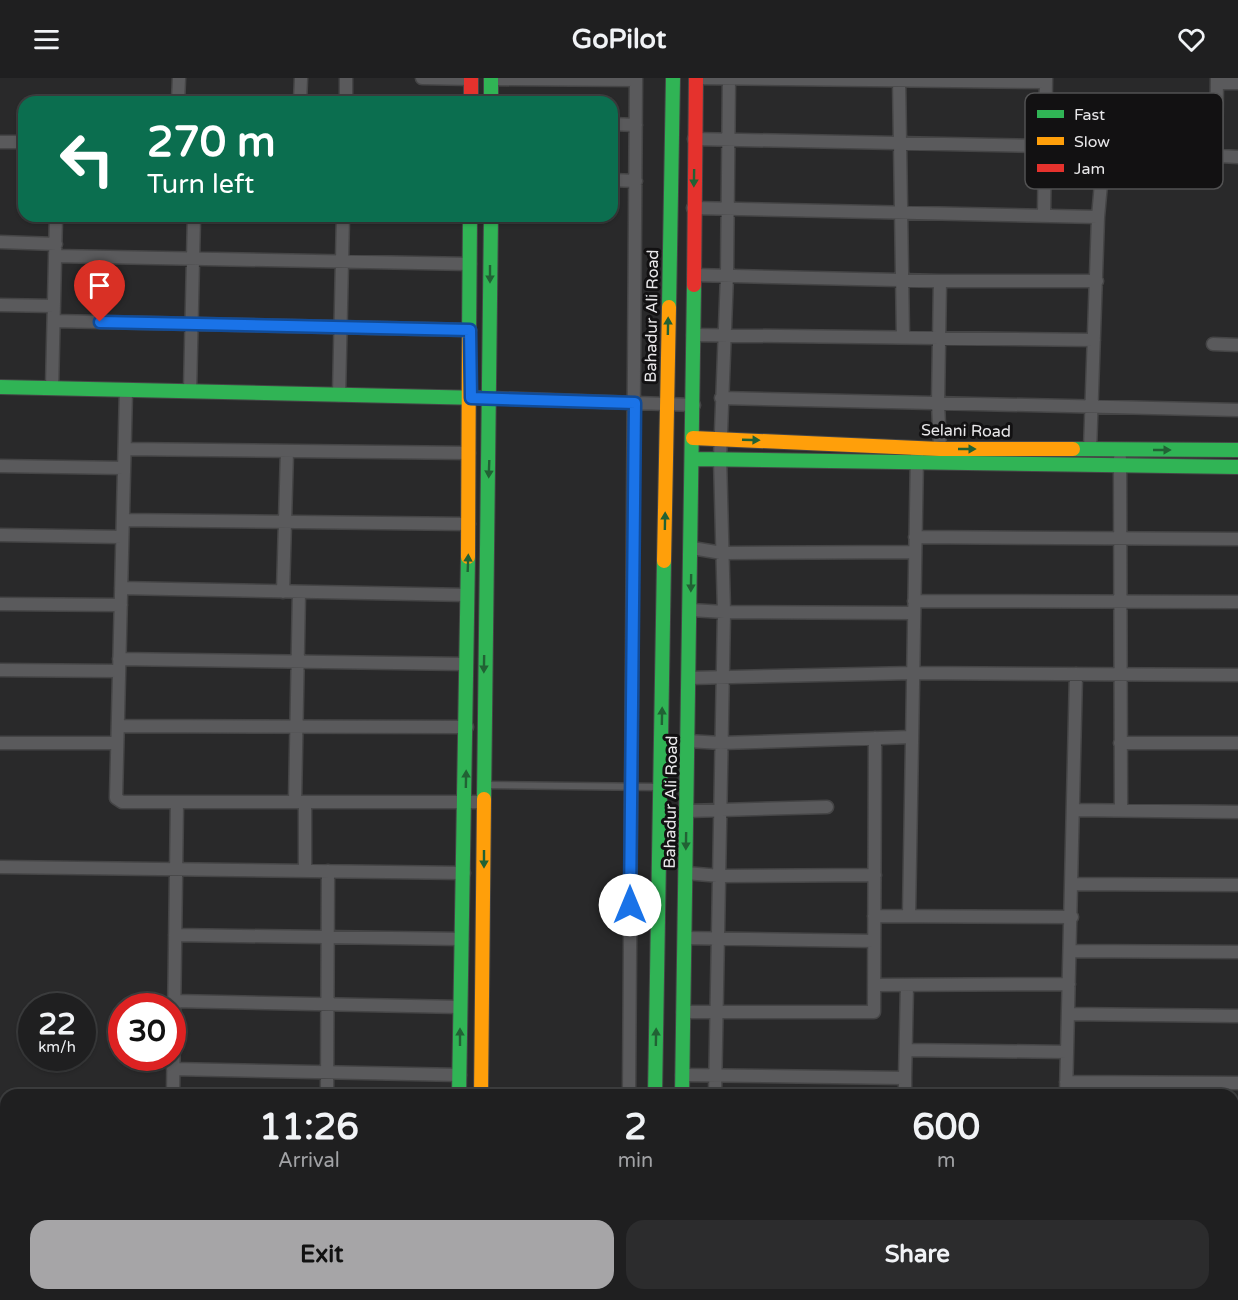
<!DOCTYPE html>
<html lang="en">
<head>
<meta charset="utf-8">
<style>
	:root { --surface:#1f1f20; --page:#2c2c2d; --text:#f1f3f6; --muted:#a1a2a5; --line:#3c3d3e; --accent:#a6a5a7 }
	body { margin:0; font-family:"Varela Round",sans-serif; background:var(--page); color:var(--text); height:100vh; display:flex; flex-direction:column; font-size:22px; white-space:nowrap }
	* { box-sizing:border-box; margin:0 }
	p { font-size:20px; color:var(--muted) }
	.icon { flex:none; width:33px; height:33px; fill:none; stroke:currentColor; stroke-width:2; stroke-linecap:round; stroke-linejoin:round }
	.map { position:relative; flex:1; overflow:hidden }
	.sheet { position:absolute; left:0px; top:1011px; width:1239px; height:212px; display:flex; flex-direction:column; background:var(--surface); border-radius:18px 18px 0 0; box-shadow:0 2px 4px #0004,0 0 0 2px var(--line) }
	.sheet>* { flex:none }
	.guide { position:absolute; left:18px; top:18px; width:600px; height:126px; border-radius:18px; box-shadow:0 2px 4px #0004,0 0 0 2px var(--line); background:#0b6e4f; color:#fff; overflow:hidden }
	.speed { position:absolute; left:18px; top:915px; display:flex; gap:12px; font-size:30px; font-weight:700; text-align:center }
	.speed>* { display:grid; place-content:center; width:78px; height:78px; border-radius:50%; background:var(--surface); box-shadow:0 2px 4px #0004,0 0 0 2px var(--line); line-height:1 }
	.speed small { font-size:15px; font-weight:400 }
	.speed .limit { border:9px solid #d22; background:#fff; color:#111 }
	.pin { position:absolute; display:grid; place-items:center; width:51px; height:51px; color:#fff; margin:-62px -26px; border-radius:50% 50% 50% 0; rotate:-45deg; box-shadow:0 0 6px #0007 }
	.pin .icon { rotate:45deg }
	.me { position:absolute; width:66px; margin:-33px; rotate:0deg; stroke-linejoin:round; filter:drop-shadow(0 0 4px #0008) }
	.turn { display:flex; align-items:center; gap:21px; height:126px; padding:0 30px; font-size:27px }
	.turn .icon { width:78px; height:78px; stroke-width:2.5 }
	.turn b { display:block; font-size:42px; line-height:51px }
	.eta { display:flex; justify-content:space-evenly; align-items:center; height:102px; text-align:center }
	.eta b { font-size:36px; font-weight:700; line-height:42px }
	.action { display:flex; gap:12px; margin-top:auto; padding:12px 30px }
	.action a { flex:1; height:69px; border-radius:18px; background:var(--accent); color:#111; font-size:24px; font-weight:700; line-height:69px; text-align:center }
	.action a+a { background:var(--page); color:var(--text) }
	header { display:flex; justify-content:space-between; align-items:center; height:78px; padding:0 30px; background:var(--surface); font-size:27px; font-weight:700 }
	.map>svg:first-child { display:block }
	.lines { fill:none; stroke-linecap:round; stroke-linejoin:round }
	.lane-casing { stroke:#454546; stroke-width:9 }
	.street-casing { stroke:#454546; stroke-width:15 }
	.fast-casing { stroke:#454546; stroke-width:16 }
	.slow-casing { stroke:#454546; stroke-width:16 }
	.jam-casing { stroke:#454546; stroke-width:16 }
	.lane { stroke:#5a5a5c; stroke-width:6 }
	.street { stroke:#5a5a5c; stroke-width:12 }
	.fast { stroke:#30b455; stroke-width:14 }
	.slow { stroke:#ff9f0a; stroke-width:14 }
	.jam { stroke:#e5322d; stroke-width:14 }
	.oneway { fill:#216234 }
	.route-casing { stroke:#114b97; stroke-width:15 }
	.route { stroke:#1a73e8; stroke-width:10 }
	.labels { text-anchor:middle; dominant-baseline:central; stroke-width:6; stroke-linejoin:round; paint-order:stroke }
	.street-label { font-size:16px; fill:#e9e8ea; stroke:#121112 }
	.key { fill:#121112; stroke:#525253; stroke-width:1.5 }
	.key-label { font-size:16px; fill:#e9e8ea }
</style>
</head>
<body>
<header><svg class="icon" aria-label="menu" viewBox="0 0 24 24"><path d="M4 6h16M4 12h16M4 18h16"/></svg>GoPilot<svg class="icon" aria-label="heart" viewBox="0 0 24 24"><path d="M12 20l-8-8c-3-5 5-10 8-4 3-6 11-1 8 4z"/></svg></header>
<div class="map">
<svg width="1238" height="1222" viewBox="0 0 1238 1222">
	<rect width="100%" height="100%" fill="#29292a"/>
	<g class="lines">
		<g class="lane-casing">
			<path id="lane" d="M 487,707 L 657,709"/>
		</g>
		<g class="street-casing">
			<path id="street" d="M 422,0 L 471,1
				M 696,0 L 1046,4
				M 899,0 L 903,259
				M 491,1 L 636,2
				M 1217,5 L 1238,5
				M 178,24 L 179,0
				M 300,24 L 301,0
				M 346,24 L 346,0
				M 1046,35 L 1216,35
				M 612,46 L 636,47
				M 694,61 L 1045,68 L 1238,79
				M 0,64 L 24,64
				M 1216,79 L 1217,0
				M 612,102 L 636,103
				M 693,130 L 1098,139
				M 1044,136 L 1046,0
				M 0,164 L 56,166
				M 55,178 L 470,186
				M 694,197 L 940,203 L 1097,203
				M 0,227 L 54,228
				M 54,243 L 470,252
				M 693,257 L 1094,262
				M 1213,266 L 1238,267
				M 52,310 L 56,138
				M 126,312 L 116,720 L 122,724 L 484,724
				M 190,313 L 194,138
				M 339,317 L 343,138
				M 490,320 L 694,327
				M 721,320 L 1238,332
				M 125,371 L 469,375
				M 940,371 L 938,325 L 940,203
				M 1090,372 L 1098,139 L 1104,72
				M 1120,380 L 1121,733
				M 0,388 L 124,390
				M 123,442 L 469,446
				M 0,457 L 122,459
				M 915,459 L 1238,461
				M 692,470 L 722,475 L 915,474
				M 121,510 L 467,517
				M 283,514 L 287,373
				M 914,523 L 1238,524
				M 0,526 L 121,527
				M 691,532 L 724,534 L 914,535
				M 119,581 L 466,586
				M 0,592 L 119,593
				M 689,600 L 913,595 L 1238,597
				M 118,648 L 467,649
				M 688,663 L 721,665 L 912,659
				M 0,665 L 117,665
				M 1120,665 L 1238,665
				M 295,724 L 299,514
				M 1075,732 L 1238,734
				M 687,733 L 827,729
				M 0,789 L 464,795
				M 305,792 L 305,724
				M 686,795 L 720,798 L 875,797
				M 1073,806 L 1238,807
				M 909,837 L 917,377
				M 874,838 L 1072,839
				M 175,857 L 462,861
				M 685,860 L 874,863
				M 1071,873 L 1238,874
				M 874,907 L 1069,906
				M 175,923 L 460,929
				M 683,934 L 874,934 L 875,660
				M 1069,936 L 1238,938
				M 906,972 L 1067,974
				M 173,991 L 460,997
				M 682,997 L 905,1000 L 907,907
				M 1066,1004 L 1238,1005
				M 173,1017 L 177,724
				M 327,1017 L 328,793
				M 629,1017 L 636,0
				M 715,1017 L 724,534 L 720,380 L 727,197 L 729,0
				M 905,1017 L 905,1000
				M 1066,1017 L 1076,596
				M 0,1067 L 6,1067
				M 0,1198 L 6,1198
				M 1233,1210 L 1238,1210
				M 9,1222 L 9,1216
				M 340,1222 L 340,1216
				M 392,1222 L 392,1216
				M 626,1222 L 627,1216
				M 708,1222 L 708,1216
				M 781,1222 L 781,1216
				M 854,1222 L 854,1216
				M 982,1222 L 982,1216"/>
		</g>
		<g class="fast-casing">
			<path id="fast" d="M 491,0 L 491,24
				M 669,229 L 673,0
				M 469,260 L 470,138
				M 0,309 L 482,320
				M 1073,371 L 1238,372
				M 693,381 L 1238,389
				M 484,721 L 491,138
				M 459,1017 L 468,479
				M 655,1017 L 664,483
				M 682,1017 L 694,207
				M 207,1216 L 207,1222
				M 464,1216 L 464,1222
				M 482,1216 L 482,1222"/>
		</g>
		<g class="slow-casing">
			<path id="slow" d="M 693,360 L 940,371 L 1073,371
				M 468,479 L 469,260
				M 664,483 L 669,229
				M 481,1017 L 484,721
				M 0,1088 L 6,1088
				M 1233,1100 L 1238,1100
				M 1233,1124 L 1238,1124
				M 652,1216 L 652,1222"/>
		</g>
		<g class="jam-casing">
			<path id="jam" d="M 471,0 L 471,24
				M 694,207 L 696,0
				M 0,1109 L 6,1109
				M 678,1222 L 679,1216"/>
		</g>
		<use href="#lane" class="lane"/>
		<use href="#street" class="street"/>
		<use href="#fast" class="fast"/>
		<use href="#slow" class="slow"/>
		<use href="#jam" class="jam"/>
	</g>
	<defs><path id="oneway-solid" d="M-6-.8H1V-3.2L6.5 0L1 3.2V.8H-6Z" transform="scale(1.5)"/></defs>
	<g class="oneway">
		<use href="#oneway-solid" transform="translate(694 100) rotate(91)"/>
		<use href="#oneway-solid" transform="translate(490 196) rotate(90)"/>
		<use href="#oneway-solid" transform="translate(668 248) rotate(-89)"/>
		<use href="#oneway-solid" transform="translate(751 362) rotate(2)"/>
		<use href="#oneway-solid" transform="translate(967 371)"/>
		<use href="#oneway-solid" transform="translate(1162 372)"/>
		<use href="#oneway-solid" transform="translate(489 391) rotate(92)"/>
		<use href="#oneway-solid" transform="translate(665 443) rotate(-89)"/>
		<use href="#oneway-solid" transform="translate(468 485) rotate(-88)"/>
		<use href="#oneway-solid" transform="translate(691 505) rotate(91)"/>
		<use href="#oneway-solid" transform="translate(484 586) rotate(91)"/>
		<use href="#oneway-solid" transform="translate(662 638) rotate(-89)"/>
		<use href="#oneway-solid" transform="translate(466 701) rotate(-89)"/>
		<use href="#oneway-solid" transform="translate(686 763) rotate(91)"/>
		<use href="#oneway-solid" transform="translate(484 781) rotate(90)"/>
		<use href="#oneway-solid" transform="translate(460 959) rotate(-90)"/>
		<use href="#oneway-solid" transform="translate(656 959) rotate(-89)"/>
	</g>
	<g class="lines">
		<g class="route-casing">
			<path id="route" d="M 100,244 L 470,252 L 471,320 L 635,325 L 630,827"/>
		</g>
		<use href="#route" class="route"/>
	</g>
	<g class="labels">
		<g class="street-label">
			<text transform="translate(652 238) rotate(-89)">Bahadur Ali Road</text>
			<text transform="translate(966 353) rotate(1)">Selani Road</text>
			<text transform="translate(671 724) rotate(-89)">Bahadur Ali Road</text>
		</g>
	</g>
	<rect x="1025" y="15" width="198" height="96" rx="9" class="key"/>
	<rect x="1037" y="32" width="27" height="8" fill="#30b455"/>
	<rect x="1037" y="59" width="27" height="8" fill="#ff9f0a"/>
	<rect x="1037" y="86" width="27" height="8" fill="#e5322d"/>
	<g class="key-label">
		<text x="1074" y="42">Fast</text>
		<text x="1074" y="69">Slow</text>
		<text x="1074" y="96">Jam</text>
	</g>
</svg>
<div class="speed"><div>22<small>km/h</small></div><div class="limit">30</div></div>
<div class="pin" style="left:100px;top:244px;background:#d93025"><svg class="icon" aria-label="arrive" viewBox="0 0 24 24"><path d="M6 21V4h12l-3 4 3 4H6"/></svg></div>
<svg class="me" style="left:630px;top:827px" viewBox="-20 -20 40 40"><circle r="19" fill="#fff"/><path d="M0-13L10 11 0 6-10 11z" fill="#1a73e8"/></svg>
<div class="guide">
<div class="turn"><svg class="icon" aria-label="left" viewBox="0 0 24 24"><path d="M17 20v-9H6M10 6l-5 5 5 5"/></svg><div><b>270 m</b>Turn left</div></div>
</div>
<section class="sheet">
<div class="eta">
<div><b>11:26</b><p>Arrival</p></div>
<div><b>2</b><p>min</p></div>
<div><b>600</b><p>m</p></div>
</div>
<div class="action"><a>Exit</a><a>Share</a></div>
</section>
</div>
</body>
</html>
